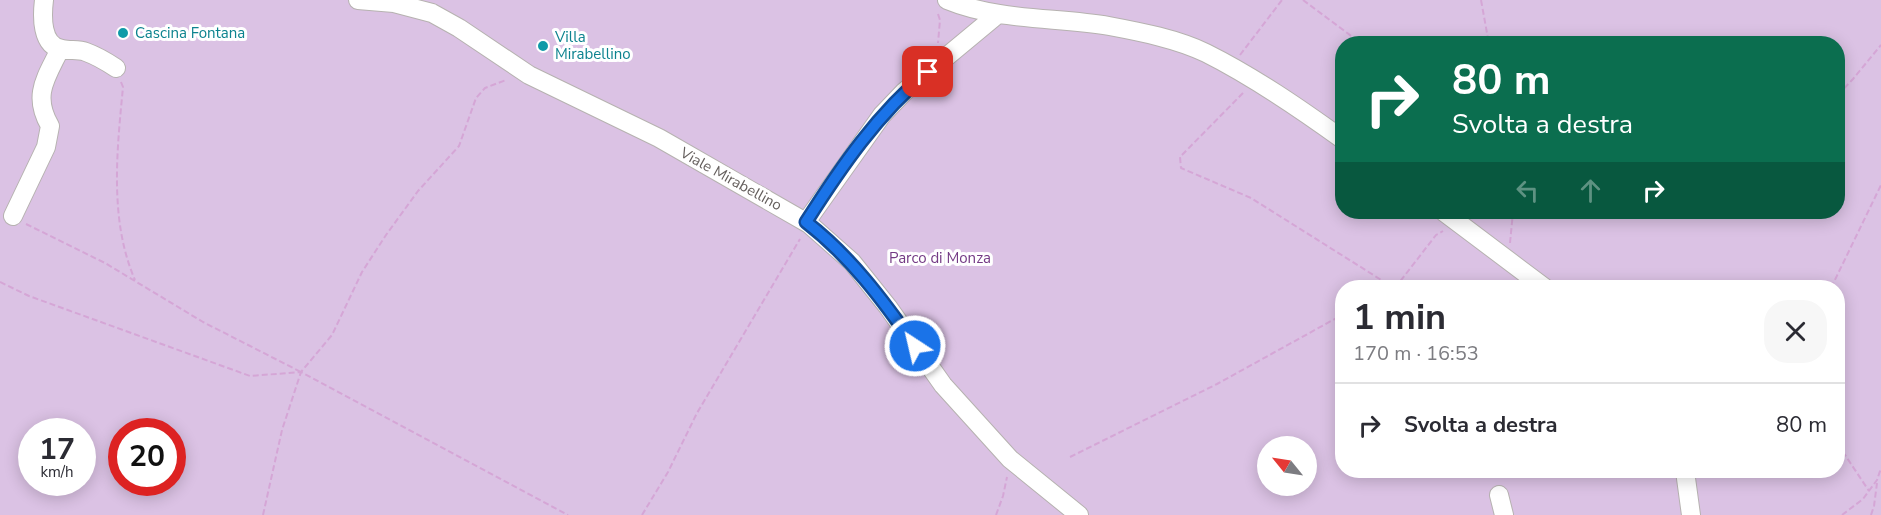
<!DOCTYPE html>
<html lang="it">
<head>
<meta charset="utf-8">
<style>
	:root { --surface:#fff; --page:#f7f7f7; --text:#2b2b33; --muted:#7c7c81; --line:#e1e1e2 }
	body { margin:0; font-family:"Nunito Sans",sans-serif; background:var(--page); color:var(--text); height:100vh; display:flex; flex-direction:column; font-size:22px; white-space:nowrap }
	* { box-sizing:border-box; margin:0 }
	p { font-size:20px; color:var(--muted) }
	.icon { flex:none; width:33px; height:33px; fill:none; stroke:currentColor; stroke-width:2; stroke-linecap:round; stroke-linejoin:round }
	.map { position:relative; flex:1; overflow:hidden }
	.side { position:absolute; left:1335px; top:280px; width:510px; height:198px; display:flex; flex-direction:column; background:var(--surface); border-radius:24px; box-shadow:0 3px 15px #0003 }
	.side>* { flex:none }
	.guide { position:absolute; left:1335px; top:36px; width:510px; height:183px; border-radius:24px; box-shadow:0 3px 15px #0003; background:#0b6e4f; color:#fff; overflow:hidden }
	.needle { width:39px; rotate:300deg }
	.tools { position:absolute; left:1257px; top:436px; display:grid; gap:12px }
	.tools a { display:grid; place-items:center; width:60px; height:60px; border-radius:50%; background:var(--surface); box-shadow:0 3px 15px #0003; font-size:30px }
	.speed { position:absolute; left:18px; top:418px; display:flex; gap:12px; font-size:30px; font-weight:700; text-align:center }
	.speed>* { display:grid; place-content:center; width:78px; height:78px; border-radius:50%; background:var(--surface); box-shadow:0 3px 15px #0003; line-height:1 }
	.speed small { font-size:15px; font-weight:400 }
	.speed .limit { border:9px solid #d22; background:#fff; color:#111 }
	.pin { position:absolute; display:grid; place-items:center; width:51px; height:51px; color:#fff; margin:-26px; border-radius:12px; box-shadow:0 3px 9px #0006 }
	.me { position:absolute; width:66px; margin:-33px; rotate:325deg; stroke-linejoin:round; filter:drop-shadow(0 0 4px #0008) }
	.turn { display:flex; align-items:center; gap:21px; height:126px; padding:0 18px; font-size:27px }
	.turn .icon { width:78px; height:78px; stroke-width:2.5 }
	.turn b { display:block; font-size:42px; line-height:51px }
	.lanes { display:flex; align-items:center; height:57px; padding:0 18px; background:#0003; justify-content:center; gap:30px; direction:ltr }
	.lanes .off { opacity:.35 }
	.round { display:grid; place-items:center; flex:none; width:63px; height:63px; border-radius:24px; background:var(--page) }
	.head { display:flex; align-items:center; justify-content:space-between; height:102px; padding:0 18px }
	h1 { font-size:36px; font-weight:700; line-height:45px }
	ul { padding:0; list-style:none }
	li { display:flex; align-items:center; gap:18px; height:84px; padding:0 18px; border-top:2px solid var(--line) }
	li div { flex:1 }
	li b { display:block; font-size:22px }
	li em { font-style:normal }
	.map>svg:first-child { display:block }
	.green { fill:#dbc2e4; fill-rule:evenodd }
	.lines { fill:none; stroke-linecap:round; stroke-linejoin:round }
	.minor-casing { stroke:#b6b2b0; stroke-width:20 }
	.path { stroke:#d5a6d6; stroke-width:2; stroke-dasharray:6 3; stroke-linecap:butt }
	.minor { stroke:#fff; stroke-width:18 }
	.route-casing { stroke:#114b97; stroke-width:15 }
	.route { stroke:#1a73e8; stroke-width:10 }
	.culture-dot { fill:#0f9aa8; stroke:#fff; stroke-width:2 }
	.labels { text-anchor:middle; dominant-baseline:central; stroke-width:6; stroke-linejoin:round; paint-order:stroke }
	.culture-label { font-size:15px; fill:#0d838f; stroke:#fff; text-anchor:start }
	.street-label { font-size:15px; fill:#645e5c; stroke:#fff }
	.park-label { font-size:15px; fill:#743a85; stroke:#fff }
</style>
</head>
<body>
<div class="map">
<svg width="1881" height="515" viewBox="0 0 1881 515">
	<rect width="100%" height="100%" fill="#e4e9ee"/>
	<path class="green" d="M 0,0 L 1881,0 L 1881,515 L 0,515 ZM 1342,44 L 1838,44 L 1838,212 L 1342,212 ZM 1342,288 L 1838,288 L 1838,471 L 1342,471 ZM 32,432 L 82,432 L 82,483 L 32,483 ZM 122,432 L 172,432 L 172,483 L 122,483 ZM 1268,447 L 1306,447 L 1306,486 L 1268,486 Z"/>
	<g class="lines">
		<g class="minor-casing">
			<path id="minor" d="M 44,0 C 42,16 41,46 62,49 C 70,51 78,49 86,52 C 97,56 107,62 116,68
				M 358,0 L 394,3 L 432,13 L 459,28 L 529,75 L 659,138 L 809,224 L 852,262 L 888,307 L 943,385 L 1010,459 L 1079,515
				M 947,0 C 998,21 1056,17 1109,26 C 1141,32 1177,39 1206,53 C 1254,77 1299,108 1342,139
				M 1444,212 L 1545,288
				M 13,216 L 46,147 L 50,126 C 32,95 46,78 60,49
				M 806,222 L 882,115 L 904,92 L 998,14
				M 1685,471 L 1691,515
				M 1499,495 L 1504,515"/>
		</g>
		<path class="path" d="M 1303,0 L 1362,44
			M 1481,0 L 1489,44
			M 938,14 L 940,20 L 938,43
			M 1240,55 L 1282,0
			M 121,82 L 123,87 C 117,150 109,220 135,280
			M 1243,93 L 1180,157 L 1181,168 L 1251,198 L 1394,288
			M 1838,95 L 1853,79 L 1881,45
			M 26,224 L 105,263 L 203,322 L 301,372
			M 1510,243 L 1513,212
			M 0,282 L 29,296 L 250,376 L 301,372 L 332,335 L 362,272 L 386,235 L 418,191 L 459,146 L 476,98 L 485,88 L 506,80
			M 1395,288 L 1436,235 L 1443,231
			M 1831,288 L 1881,185
			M 1838,434 L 1843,452 L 1869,491
			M 1070,457 L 1217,384 L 1342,315
			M 263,515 L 282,430 L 301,372 L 568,515
			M 642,515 L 668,472 L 697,413 L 800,239
			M 996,515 L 1003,496 L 1007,477
			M 1842,515 L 1863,499 L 1877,480 L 1881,468
			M 1871,515 L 1874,506 L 1877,483"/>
		<use href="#minor" class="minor"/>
	</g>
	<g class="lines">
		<g class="route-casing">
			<path id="route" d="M 915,346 C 883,300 850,256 806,222 C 841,167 878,113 928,72"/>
		</g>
		<use href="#route" class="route"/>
	</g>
	<g class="culture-dot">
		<circle cx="123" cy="33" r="6"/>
		<circle cx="543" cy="46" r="6"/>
	</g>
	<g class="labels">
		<g class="culture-label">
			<text x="135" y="33">Cascina Fontana</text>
			<text x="555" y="37">Villa<tspan x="555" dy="17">Mirabellino</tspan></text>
		</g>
		<g class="street-label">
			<text transform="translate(731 179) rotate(29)">Viale Mirabellino</text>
		</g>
		<g class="park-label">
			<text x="940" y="258">Parco di Monza</text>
		</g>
	</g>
</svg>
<div class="tools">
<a><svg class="needle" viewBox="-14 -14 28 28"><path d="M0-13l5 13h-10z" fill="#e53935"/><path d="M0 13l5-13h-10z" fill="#7c7c81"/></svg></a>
</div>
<div class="speed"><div>17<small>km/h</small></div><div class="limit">20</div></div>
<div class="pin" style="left:928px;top:72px;background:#d93025"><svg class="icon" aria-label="arrive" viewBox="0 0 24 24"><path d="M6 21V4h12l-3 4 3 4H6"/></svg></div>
<svg class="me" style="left:915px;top:346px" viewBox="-20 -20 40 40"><circle r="17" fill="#1a73e8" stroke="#fff" stroke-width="3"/><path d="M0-11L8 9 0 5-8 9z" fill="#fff"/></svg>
<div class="guide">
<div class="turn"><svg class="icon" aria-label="right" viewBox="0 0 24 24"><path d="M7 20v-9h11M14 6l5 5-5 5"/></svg><div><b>80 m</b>Svolta a destra</div></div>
<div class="lanes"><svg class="icon off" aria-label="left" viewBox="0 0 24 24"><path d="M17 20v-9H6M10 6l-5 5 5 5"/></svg><svg class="icon off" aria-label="ahead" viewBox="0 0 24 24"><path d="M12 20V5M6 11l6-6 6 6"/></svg><svg class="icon" aria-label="right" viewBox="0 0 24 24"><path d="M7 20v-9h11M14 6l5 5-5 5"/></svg></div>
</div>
<section class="side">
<div class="head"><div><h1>1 min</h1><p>170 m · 16:53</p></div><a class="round"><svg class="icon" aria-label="close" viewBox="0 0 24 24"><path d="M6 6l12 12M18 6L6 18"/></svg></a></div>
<ul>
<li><svg class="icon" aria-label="right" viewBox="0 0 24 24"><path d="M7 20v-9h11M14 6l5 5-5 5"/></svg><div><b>Svolta a destra</b></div><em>80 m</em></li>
</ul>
</section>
</div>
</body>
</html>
